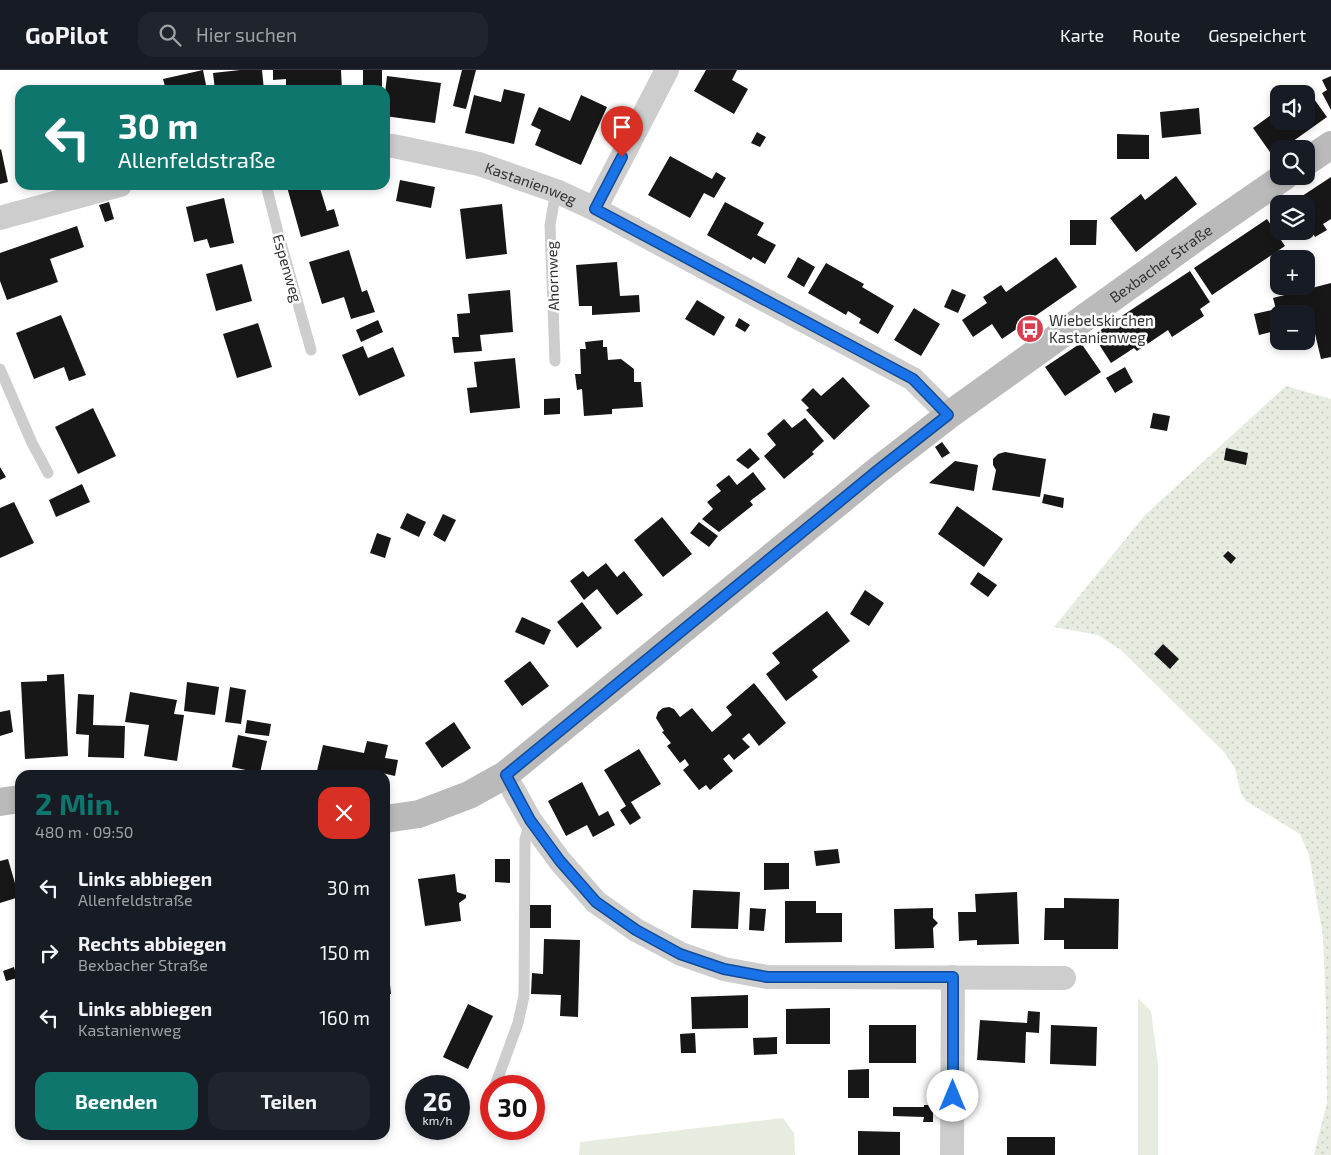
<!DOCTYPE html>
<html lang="de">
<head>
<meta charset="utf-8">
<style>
	:root { --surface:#171b24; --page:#20242c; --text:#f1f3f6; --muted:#9ea1a6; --line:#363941; --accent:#0f766e }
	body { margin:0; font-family:"Exo 2",sans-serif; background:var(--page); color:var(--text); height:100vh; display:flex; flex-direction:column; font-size:19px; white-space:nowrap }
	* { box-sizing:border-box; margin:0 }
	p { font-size:16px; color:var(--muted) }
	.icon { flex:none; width:28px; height:28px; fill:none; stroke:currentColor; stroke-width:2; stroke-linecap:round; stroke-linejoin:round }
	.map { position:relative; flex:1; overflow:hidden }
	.drawer { position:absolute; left:15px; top:700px; width:375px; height:370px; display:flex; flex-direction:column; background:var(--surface); border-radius:15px; box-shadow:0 2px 8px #0003 }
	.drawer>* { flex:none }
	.hud { position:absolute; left:15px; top:15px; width:375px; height:105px; border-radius:15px; box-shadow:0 2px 8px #0003; background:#0f766e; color:#fff; overflow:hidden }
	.buttons { position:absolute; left:1270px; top:15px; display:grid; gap:10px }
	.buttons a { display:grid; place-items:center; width:45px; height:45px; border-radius:10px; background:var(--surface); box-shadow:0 2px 8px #0003; font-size:25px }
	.speed { position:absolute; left:405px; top:1005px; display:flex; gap:10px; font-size:25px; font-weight:700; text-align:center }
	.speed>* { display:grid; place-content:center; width:65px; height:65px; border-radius:50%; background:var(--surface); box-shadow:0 2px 8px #0003; line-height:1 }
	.speed small { font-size:12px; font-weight:400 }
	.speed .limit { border:8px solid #d22; background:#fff; color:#111 }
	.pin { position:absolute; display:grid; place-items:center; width:42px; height:42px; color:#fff; margin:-51px -21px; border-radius:50% 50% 50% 0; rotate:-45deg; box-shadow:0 0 5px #0007 }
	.pin .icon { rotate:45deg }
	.me { position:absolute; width:55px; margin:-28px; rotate:0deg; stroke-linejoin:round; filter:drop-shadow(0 0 4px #0008) }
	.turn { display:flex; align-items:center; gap:18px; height:105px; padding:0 20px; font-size:22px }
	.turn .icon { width:65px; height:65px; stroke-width:2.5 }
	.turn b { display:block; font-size:35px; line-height:42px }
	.round { display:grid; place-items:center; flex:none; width:52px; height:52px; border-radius:15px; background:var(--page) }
	.head { display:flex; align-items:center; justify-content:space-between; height:85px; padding:0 20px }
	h1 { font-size:30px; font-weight:700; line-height:38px; color:var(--accent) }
	.primary-button { display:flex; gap:10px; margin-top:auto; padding:10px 20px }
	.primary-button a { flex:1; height:58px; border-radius:15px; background:var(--accent); color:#fff; font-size:20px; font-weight:700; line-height:58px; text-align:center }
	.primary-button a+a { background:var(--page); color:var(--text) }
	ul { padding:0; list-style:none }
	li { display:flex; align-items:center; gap:15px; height:65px; padding:0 20px }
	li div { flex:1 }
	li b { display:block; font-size:19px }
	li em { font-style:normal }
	header { display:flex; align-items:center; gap:30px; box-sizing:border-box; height:70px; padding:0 25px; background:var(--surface); border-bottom:1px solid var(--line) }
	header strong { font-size:24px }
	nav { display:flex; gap:28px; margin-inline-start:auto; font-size:18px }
	.search { width:350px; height:45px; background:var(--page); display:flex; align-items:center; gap:12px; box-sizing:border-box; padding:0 18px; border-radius:15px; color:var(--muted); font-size:19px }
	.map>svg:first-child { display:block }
	.grass { fill:#e6ecdf }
	.park { fill:url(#park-dots) }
	.building { fill:#171717 }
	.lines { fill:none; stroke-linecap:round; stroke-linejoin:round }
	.lane { stroke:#cdcdcd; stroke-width:11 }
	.street { stroke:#cdcdcd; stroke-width:24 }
	.secondary { stroke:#bababa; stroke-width:28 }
	.route-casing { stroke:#114b97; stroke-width:12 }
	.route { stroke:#1a73e8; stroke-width:9 }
	.labels { text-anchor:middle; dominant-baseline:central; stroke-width:5; stroke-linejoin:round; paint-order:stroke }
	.street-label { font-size:15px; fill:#303030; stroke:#fff }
	.poi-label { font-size:15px; fill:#303030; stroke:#fff; text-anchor:start }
</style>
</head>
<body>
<header>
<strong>GoPilot</strong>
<div class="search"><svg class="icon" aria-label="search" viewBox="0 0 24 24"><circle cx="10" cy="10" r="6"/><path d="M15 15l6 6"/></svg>Hier suchen</div>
<nav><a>Karte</a><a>Route</a><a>Gespeichert</a></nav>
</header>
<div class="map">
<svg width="1331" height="1085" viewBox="0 0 1331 1085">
	<defs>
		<pattern id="park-dots" width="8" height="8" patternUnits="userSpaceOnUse" patternTransform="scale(1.25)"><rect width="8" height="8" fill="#e6ecdf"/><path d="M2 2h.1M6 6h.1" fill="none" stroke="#c6cbc0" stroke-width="1.8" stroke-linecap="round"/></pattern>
	</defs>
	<rect width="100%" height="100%" fill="#fff"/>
	<path class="grass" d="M 1138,928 L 1151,941 L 1158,995 L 1158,1085 L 1138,1085 Z
		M 783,1048 L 794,1063 L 795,1085 L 579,1085 L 580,1072 Z"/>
	<path class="park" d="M 1286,316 L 1331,329 L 1331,1085 L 1314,1085 L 1327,1033 L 1326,940 L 1323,866 L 1309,785 L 1300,764 L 1246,731 L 1241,724 L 1235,698 L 1224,682 L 1121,580 L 1098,565 L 1054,557 L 1145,445 Z"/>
	<path class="building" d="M 203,0 L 207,20 L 166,20 L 163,9 Z
		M 240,0 L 262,0 L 264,20 L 215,20 L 213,3 Z
		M 273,0 L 341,0 L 342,20 L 286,20 L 286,9 L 273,10 Z
		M 363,0 L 382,0 L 382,20 L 363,20 Z
		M 462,0 L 476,0 L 466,39 L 453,36 Z
		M 706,0 L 737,0 L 732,10 L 748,19 L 734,44 L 694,21 Z
		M 387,6 L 441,13 L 435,53 L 385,46 L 385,23 Z
		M 1331,6 L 1331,40 L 1322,23 L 1327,20 L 1322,10 Z
		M 70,15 L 72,20 L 58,20 Z
		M 1304,15 L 1327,47 L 1282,79 L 1279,79 L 1279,81 L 1272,85 L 1253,58 L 1278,40 L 1275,36 L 1279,33 L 1279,51 L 1306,51 L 1306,24 L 1292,24 Z
		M 504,19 L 525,24 L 514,74 L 465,63 L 474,25 L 501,32 Z
		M 581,25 L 607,37 L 581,95 L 535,75 L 541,60 L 531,55 L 539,37 L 570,51 Z
		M 1199,38 L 1201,64 L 1162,68 L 1160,42 Z
		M 757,62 L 766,67 L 760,77 L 751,73 Z
		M 1117,64 L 1149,65 L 1149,89 L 1117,89 Z
		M 1,79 L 8,112 L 0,114 L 0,80 Z
		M 670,86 L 712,109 L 716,102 L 726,108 L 714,128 L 704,123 L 690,148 L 648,125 Z
		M 1176,106 L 1197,134 L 1136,182 L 1110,148 L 1141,124 L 1145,130 Z
		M 1331,107 L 1331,149 L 1323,154 L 1327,160 L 1315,167 L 1312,161 L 1303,167 L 1300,161 L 1306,161 L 1306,134 L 1290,134 Z
		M 400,110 L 435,117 L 431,138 L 396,131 Z
		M 293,115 L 319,115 L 327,141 L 334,139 L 339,156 L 301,167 L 287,117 Z
		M 224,128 L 234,173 L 210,178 L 207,169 L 194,172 L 186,137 Z
		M 109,132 L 114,149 L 105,152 L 99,135 Z
		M 725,132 L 764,153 L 757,165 L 776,175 L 765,194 L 753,187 L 751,190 L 707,165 Z
		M 502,134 L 507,184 L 466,189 L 460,139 Z
		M 1267,149 L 1285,176 L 1212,225 L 1194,198 Z
		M 1070,150 L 1097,150 L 1096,175 L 1070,175 Z
		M 77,156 L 84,177 L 50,189 L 58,212 L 7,230 L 0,211 L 0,183 Z
		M 349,180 L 362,222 L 367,220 L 375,242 L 351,249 L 344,227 L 322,234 L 309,192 Z
		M 798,187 L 815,197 L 804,217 L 787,207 Z
		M 1056,187 L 1077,217 L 1002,269 L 992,254 L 973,267 L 962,250 L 987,233 L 983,227 L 1001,215 L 1006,222 Z
		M 617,192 L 620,226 L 639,225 L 640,242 L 592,245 L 592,236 L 579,236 L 576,195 Z
		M 826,193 L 864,214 L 862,217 L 894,236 L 878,264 L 859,253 L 861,249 L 848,241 L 846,245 L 808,223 Z
		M 242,194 L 252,231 L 216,241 L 206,204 Z
		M 1190,201 L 1210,232 L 1200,239 L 1204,246 L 1172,267 L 1168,260 L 1137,281 L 1134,278 L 1111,293 L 1093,265 Z
		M 1331,213 L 1331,287 L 1321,289 L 1312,251 L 1306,253 L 1306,244 L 1279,244 L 1279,260 L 1259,265 L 1254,244 L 1276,239 L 1273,228 Z
		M 952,219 L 966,225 L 958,243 L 944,237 Z
		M 510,220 L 513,262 L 480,265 L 482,281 L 454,283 L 452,267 L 459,267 L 457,244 L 470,243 L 468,224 Z
		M 697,230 L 725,247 L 714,266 L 685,249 Z
		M 914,238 L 940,254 L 921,286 L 894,270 Z
		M 61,245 L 86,305 L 69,311 L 64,297 L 34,309 L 16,263 Z
		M 739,248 L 750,255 L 745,262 L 735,256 Z
		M 378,250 L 383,262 L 361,272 L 356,260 Z
		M 258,253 L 272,297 L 237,308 L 223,264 Z
		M 603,270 L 603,277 L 607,277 L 608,290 L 621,289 L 634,299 L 634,312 L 641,312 L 643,337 L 612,339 L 612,344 L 584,346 L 582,319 L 577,320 L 575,304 L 581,304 L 580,279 L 586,279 L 585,272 Z
		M 1081,273 L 1101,302 L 1065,326 L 1045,297 Z
		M 363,276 L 368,288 L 393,277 L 405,306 L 359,326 L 342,285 Z
		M 515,288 L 520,338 L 470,343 L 467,318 L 477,317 L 474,292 Z
		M 1125,297 L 1133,312 L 1115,323 L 1106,308 Z
		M 843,307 L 870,336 L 834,370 L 806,340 L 809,338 L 801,330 L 813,318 L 821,326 Z
		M 560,328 L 560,344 L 544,345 L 544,329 Z
		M 93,338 L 116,386 L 78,404 L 55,357 Z
		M 1153,343 L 1170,346 L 1167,361 L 1150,358 Z
		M 805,348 L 824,371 L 812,382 L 814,384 L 784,409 L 764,386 L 776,375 L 767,364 L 784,349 L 792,358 Z
		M 942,372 L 950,383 L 942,388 L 935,377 Z
		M 750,378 L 760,389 L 748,399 L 736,390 Z
		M 1226,378 L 1248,383 L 1246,395 L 1224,390 Z
		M 1005,382 L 1046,389 L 1040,427 L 992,420 L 996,400 L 993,395 L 993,389 L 998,384 Z
		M 955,391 L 978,395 L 974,421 L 929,413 Z
		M 0,397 L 6,407 L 0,410 Z
		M 753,402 L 766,419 L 750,431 L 753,435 L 719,462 L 702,449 L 713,439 L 707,432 L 721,421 L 716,415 L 729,405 L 737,415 Z
		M 82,414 L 90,432 L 56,447 L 49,430 Z
		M 1044,424 L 1064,428 L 1063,438 L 1042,433 Z
		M 14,432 L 34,473 L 0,488 L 0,438 Z
		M 957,436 L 1003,469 L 984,497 L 938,464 Z
		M 407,443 L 426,452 L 419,467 L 400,458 Z
		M 443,444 L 456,450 L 445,472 L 433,465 Z
		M 662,447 L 692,484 L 663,507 L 634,470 Z
		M 699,452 L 718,466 L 709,477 L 690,463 Z
		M 377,463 L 391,468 L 385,488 L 370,483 Z
		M 1228,481 L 1236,488 L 1231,494 L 1223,486 Z
		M 606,493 L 617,507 L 624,501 L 643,525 L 617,545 L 597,519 L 584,530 L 570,511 L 583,501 L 588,507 Z
		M 978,502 L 997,515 L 988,527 L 970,514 Z
		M 865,520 L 884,533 L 869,556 L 850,544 Z
		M 582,532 L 602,558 L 577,578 L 557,552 Z
		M 827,541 L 850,571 L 812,600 L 818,607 L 786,631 L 766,604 L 780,593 L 772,583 Z
		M 522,547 L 551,560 L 544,575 L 515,562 Z
		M 1163,574 L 1179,589 L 1170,599 L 1154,584 Z
		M 530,591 L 549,616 L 522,636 L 504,611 Z
		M 64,604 L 68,686 L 25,689 L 21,612 L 47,611 L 47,605 Z
		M 187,612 L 219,617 L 215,645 L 184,641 Z
		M 754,613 L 786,653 L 759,676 L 749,663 L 742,669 L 750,677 L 734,690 L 729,684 L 723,689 L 733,701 L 710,720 L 706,715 L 699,720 L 683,700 L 689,695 L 685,689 L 680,693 L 667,676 L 671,673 L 662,662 L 664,661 L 656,648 L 658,642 L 663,638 L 669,637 L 674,639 L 680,647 L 692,638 L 712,662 L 732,645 L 726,637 Z
		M 230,617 L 246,620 L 241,654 L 225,652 Z
		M 130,622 L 177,630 L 174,644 L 184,645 L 177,691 L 144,686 L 149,655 L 125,652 Z
		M 78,624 L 94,625 L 93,655 L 125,656 L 124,688 L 88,687 L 89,665 L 76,664 Z
		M 10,640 L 13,662 L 0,666 L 0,642 Z
		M 247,650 L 271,654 L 269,666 L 245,663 Z
		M 454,652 L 471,678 L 442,698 L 425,673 Z
		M 238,665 L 267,671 L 260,703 L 232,697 Z
		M 367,671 L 388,675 L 385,688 L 398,690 L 395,706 L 382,703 L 382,705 L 316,705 L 323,675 L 364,683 Z
		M 639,679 L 661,714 L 631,732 L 641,748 L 630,755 L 620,740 L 626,736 L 604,700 Z
		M 582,712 L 599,746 L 608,741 L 615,755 L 593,767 L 587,755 L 566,766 L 548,731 Z
		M 838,779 L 840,793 L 816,796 L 814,781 Z
		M 8,789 L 19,827 L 0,833 L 0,791 Z
		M 495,789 L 510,789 L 510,813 L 495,812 Z
		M 764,793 L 789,793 L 789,819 L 764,820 Z
		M 385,803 L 388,803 L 386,815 L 385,815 Z
		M 455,804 L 457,822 L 466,825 L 466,828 L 459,833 L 461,851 L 425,856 L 418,809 Z
		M 693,820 L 740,822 L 738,859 L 691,858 Z
		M 1017,822 L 1019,874 L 977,875 L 977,870 L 959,871 L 958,842 L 976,842 L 975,824 Z
		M 1064,828 L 1119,829 L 1118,879 L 1064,879 L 1064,870 L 1044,870 L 1045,838 L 1064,838 Z
		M 785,831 L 816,831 L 816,843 L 842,843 L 842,872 L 785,873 Z
		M 530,835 L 551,835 L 551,858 L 530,858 Z
		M 750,838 L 766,839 L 764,861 L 749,860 Z
		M 933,838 L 933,848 L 938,853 L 933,858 L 934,878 L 895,879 L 894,839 Z
		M 544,869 L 580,870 L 578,947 L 560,946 L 561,925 L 531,924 L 532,903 L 543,904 Z
		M 14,897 L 17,908 L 6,911 L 3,901 Z
		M 389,905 L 391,924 L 385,924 L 385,906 Z
		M 748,925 L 748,958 L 692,959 L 691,927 Z
		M 468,934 L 493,946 L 468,999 L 443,987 Z
		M 830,938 L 830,974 L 786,974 L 786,939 Z
		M 1028,941 L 1040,942 L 1039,963 L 1026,962 L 1025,993 L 977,990 L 980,950 L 1027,953 Z
		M 869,955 L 916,955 L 916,993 L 869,993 Z
		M 1051,955 L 1097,957 L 1096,996 L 1050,994 Z
		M 695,963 L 696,983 L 681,983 L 680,964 Z
		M 777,967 L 777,984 L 754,985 L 753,968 Z
		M 869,999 L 869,1028 L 848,1028 L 848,1000 Z
		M 534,1022 L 540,1024 L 534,1040 Z
		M 924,1035 L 933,1035 L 933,1052 L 923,1052 L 924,1047 L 893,1046 L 893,1037 L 924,1037 Z
		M 858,1061 L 900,1062 L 900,1085 L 858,1085 Z
		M 1007,1067 L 1055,1067 L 1055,1085 L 1007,1085 Z"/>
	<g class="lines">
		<path class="lane" d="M 266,115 L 279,166 L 311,280
			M 555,291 L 550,155 L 556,121
			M 0,299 L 32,373 L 48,403
			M 495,1016 L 518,953 L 524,926 L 525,769 L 530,752"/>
		<g class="street">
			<path id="s1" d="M 385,76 L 393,76 L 479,94 L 556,121 L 595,139 L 913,309 L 949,345"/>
			<path d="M 595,139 L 667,0"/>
			<path d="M 0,148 L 120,115"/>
			<path d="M 505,705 L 530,750 L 560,791 L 596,832 L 636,860 L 681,884 L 724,899 L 767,907 L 1064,908"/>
			<path d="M 952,1085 L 953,907"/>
		</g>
		<g class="secondary">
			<path d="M 1306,92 L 1331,75"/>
			<path d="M 0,732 L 20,729"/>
			<path id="s2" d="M 385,749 L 419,744 L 469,725 L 505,705 L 878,400 L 949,345 L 1211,157 L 1285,106"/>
		</g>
	</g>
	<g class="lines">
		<g class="route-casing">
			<path id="route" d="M 622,87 L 595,139 L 913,309 L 948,345 L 878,400 L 506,705 L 530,750 L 560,791 L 596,832 L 636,860 L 680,884 L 724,899 L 767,907 L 953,907 L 953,1026"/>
		</g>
		<use href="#route" class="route"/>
	</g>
	<defs>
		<g id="bus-disc" transform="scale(1.4375)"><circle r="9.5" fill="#da3e4e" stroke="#fff"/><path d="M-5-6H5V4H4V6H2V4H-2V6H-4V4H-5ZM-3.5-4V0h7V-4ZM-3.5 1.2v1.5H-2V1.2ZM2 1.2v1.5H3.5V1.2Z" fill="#fff"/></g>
	</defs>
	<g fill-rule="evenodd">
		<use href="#bus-disc" x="1030" y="259"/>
	</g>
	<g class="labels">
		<g class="street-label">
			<text stroke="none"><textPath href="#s1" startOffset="151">Kastanienweg</textPath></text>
			<text stroke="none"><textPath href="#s2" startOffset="961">Bexbacher Straße</textPath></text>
			<text transform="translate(288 198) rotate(74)">Espenweg</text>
			<text transform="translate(552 206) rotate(-92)">Ahornweg</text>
		</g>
		<g class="poi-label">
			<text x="1049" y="250">Wiebelskirchen<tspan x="1049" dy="17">Kastanienweg</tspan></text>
		</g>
	</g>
</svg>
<div class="buttons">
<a><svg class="icon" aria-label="sound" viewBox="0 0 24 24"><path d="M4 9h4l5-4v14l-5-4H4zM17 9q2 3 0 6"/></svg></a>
<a><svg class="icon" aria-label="search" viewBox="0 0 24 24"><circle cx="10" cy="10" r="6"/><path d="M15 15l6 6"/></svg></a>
<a><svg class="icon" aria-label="layers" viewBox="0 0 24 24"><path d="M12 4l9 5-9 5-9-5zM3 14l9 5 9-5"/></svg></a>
<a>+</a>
<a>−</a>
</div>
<div class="speed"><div>26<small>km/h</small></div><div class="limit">30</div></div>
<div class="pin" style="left:622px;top:87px;background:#d93025"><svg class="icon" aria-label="arrive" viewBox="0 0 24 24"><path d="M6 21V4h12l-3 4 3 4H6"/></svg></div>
<svg class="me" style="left:953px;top:1026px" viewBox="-20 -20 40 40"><circle r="19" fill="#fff"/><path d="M0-13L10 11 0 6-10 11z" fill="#1a73e8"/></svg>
<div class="hud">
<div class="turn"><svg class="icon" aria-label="left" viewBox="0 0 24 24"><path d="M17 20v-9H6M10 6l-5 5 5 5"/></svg><div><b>30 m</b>Allenfeldstraße</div></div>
</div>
<section class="drawer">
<div class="head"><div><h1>2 Min.</h1><p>480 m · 09:50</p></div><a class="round" style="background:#d93025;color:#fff"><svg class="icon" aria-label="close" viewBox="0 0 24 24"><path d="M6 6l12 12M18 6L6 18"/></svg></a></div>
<ul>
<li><svg class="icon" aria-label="left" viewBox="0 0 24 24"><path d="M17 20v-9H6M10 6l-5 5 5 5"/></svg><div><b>Links abbiegen</b><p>Allenfeldstraße</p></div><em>30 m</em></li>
<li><svg class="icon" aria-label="right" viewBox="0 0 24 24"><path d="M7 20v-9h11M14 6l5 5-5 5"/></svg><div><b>Rechts abbiegen</b><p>Bexbacher Straße</p></div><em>150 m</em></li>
<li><svg class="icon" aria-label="left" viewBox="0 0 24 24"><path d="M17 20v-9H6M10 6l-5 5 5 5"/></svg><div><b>Links abbiegen</b><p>Kastanienweg</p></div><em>160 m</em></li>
</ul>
<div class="primary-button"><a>Beenden</a><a>Teilen</a></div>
</section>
</div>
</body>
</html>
